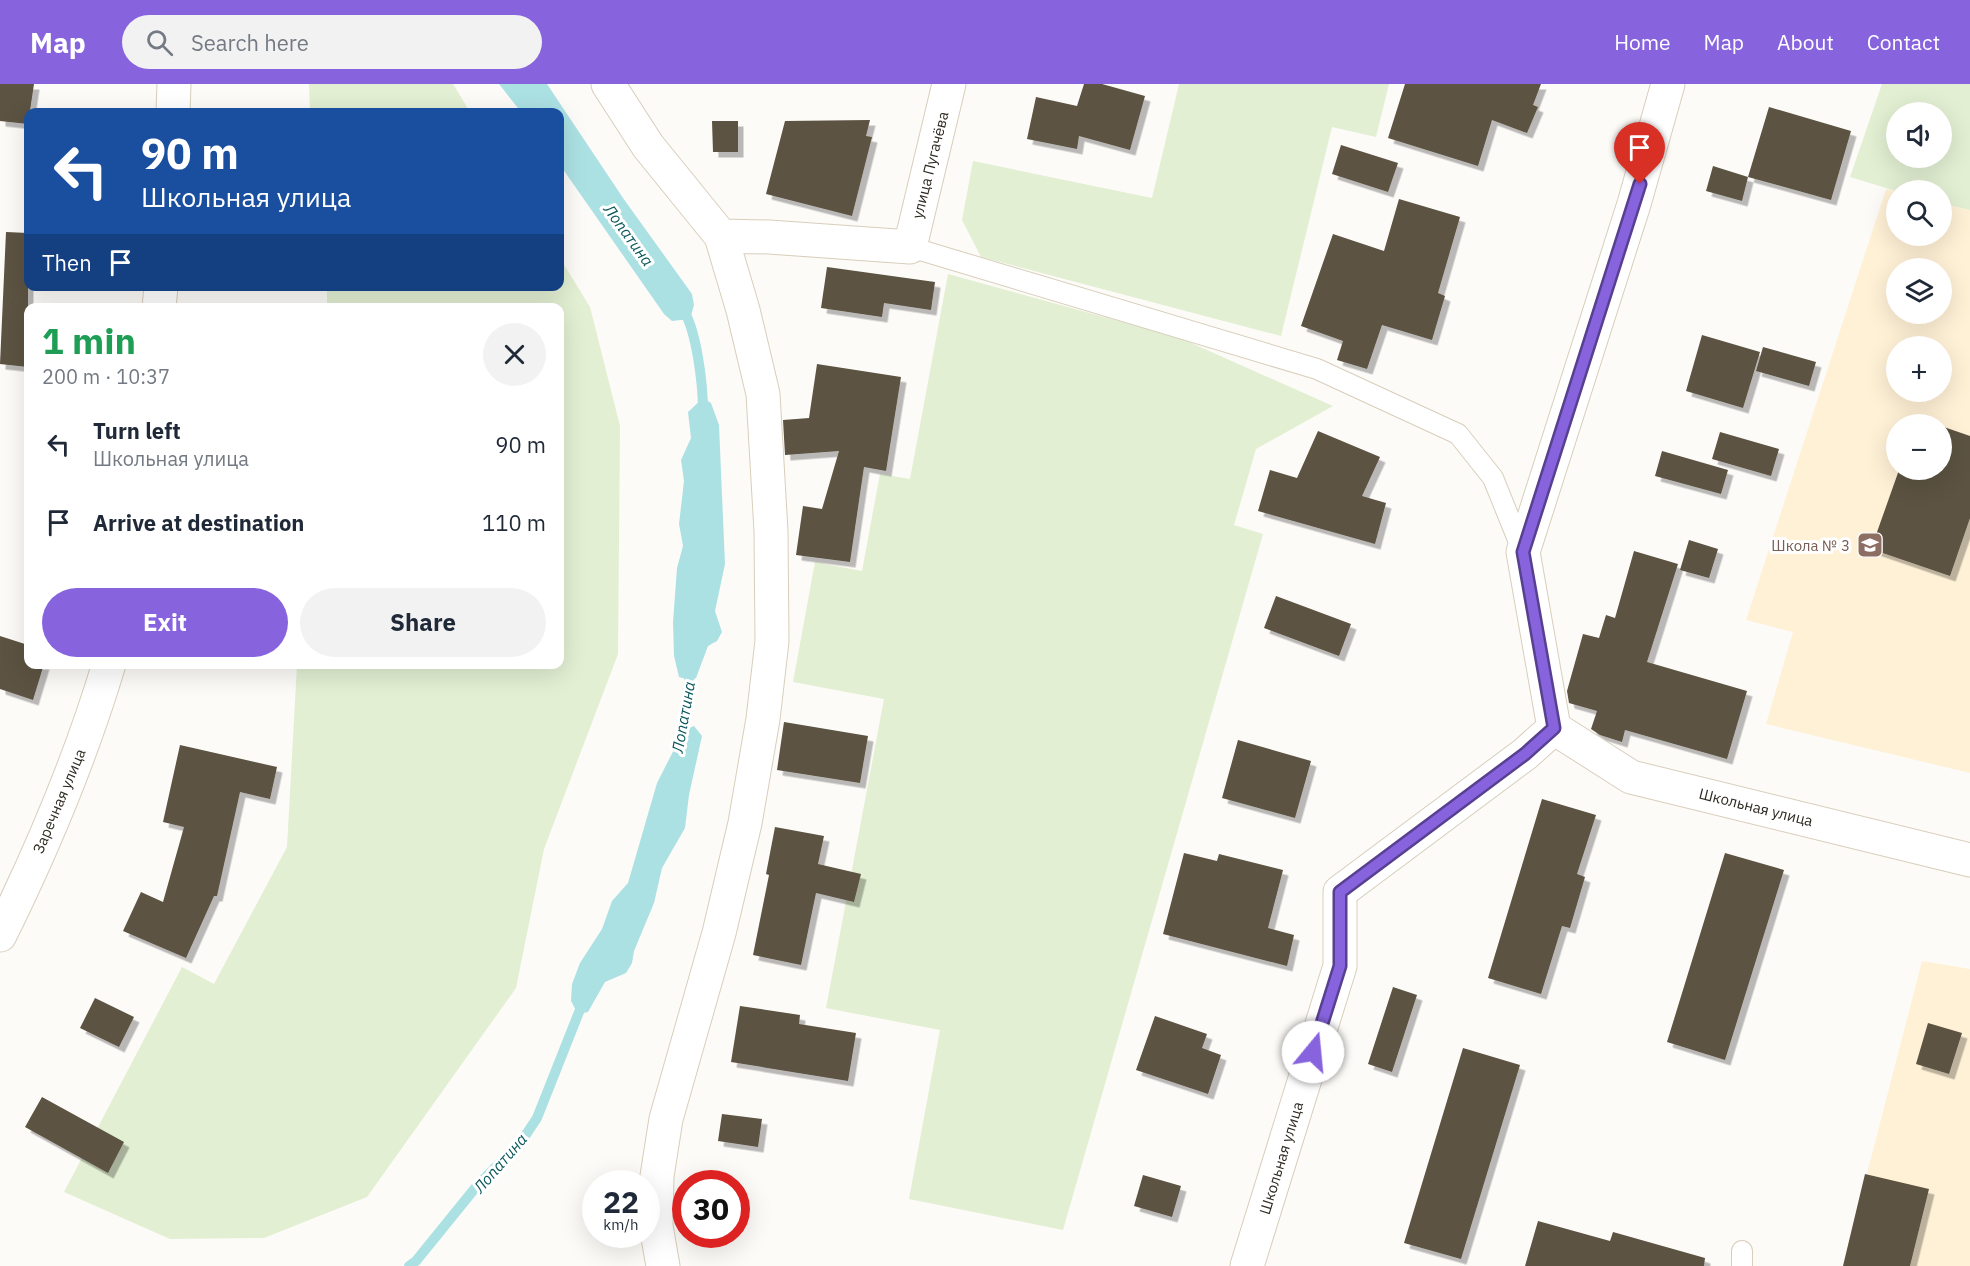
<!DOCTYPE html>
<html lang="en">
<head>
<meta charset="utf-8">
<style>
	:root { --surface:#fff; --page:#f2f2f3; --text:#1f2937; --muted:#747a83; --accent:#8763de }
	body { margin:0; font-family:"IBM Plex Sans",sans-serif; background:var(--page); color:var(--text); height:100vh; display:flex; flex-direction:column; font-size:22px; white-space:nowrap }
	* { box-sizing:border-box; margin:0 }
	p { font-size:20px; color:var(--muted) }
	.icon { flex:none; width:33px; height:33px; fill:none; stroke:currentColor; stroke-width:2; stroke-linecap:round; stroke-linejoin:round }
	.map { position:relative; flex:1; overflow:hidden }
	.details { position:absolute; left:24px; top:219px; width:540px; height:366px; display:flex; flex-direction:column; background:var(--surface); border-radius:12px; box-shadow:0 6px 24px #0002 }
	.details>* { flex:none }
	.hud { position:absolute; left:24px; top:24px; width:540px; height:183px; border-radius:12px; box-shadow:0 6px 24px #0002; background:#1a4fa0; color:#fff; overflow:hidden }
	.tools { position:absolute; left:1886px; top:18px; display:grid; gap:12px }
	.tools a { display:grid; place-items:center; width:66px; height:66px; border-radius:50%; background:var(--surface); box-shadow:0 6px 24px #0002; font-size:30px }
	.speed { position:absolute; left:582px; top:1086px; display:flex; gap:12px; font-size:30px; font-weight:700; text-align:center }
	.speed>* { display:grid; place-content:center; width:78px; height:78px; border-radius:50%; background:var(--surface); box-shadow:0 6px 24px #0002; line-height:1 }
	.speed small { font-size:15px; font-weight:400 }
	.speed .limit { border:9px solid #d22; background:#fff; color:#111 }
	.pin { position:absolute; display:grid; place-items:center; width:51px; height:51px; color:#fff; margin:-62px -26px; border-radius:50% 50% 50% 0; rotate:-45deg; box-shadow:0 0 6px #0007 }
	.pin .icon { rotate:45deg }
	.me { position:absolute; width:66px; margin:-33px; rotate:17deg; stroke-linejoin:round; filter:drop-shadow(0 0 4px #0008) }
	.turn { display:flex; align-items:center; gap:21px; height:126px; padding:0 18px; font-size:27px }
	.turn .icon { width:78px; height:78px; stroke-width:2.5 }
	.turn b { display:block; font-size:42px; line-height:51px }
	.then { display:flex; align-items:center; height:57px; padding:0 18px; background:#0003; gap:12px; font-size:22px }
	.round { display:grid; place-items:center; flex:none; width:63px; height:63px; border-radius:32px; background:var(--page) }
	.head { display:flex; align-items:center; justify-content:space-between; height:102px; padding:0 18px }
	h1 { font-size:36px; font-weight:700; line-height:45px; color:#1e9e55 }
	.button { display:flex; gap:12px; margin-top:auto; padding:12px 18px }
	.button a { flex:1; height:69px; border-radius:36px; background:var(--accent); color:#fff; font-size:24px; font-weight:700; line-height:69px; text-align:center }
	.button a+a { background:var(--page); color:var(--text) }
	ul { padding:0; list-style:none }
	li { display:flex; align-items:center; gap:18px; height:78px; padding:0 18px }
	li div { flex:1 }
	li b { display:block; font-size:22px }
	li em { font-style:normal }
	header { display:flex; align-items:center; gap:36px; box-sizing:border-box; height:84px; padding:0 30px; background:var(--accent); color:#fff }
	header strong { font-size:28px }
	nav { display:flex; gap:33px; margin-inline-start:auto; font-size:21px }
	.search { width:420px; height:54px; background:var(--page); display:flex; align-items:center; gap:15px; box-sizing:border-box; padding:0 21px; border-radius:33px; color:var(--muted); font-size:22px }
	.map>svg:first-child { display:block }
	.built { fill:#fff1d6; fill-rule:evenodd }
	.green { fill:#e2efd2; fill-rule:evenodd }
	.water { fill:#ace1e4 }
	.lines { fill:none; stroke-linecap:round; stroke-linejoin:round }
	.stream { stroke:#ace1e4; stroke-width:10 }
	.building { fill:#5b5242; filter:url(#shadow) }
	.service-casing { stroke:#d8cebb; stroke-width:22 }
	.minor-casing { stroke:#d8cebb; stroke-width:35 }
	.service { stroke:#fff; stroke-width:20 }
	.minor { stroke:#fff; stroke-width:33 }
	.route-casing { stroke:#584090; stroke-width:15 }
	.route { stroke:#8763de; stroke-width:10 }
	.labels { text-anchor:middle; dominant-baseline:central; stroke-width:6; stroke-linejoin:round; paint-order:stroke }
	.street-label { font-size:15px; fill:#2e2a22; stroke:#fff }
	.education-label { font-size:15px; fill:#785e54; stroke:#fff; text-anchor:end }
	.water-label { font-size:16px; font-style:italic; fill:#0c585d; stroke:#fff }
</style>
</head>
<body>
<header>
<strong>Map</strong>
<div class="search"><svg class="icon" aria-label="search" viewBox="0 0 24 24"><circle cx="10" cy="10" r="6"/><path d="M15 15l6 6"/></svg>Search here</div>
<nav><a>Home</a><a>Map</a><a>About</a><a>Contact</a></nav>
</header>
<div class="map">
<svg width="1970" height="1182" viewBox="0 0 1970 1182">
	<defs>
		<filter id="shadow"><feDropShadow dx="5.5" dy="5.5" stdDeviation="0" flood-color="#0004"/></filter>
	</defs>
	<rect width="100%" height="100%" fill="#fdfbf8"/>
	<path class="built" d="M 1886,105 L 1896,107 L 1896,152 L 1941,152 L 1941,119 L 1970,126 L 1970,689 L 1766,640 L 1793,548 L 1746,536 ZM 1896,184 L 1941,184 L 1941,230 L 1896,230 ZM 1896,262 L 1941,262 L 1941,308 L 1896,308 ZM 1896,340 L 1941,340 L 1941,386 L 1896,386 Z
		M 1922,877 L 1970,885 L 1970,1182 L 1843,1182 Z"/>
	<path class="green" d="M 309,0 L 453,0 L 470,28 L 310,28 Z
		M 1179,0 L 1389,0 L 1376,53 L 1332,43 L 1281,252 L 981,173 L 962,136 L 973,77 L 1152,114 Z
		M 1882,0 L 1970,0 L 1970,126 L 1941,119 L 1941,106 L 1896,107 L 1850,93 ZM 1896,28 L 1941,28 L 1941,74 L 1896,74 Z
		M 560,174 L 590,223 L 620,342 L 618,570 L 544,765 L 516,904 L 367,1113 L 264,1154 L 170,1155 L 64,1108 L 182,883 L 214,900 L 287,763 L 297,581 L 560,580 L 560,224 L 327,223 L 327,203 L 560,202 Z
		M 948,190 L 1180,254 L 1333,322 L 1256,365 L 1234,441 L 1263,450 L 1063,1146 L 909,1115 L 940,946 L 826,924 L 884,615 L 793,598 L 815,478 L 862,487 L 880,390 L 910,395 Z"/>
	<path class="water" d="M 499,0 L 547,0 L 623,114 L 692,210 L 694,221 L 690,235 L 672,237 L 664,230 L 560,81 L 560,28 L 521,28 Z
		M 703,314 L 711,319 L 719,341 L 725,480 L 715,527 L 722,548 L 717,557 L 708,562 L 696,594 L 690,596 L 679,593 L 674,572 L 673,538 L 677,484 L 683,462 L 679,440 L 684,397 L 681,376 L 691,354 L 688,328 Z
		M 694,642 L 702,652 L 689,711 L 685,744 L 662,784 L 654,819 L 634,867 L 632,879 L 626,889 L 605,898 L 588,928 L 578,930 L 571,917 L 572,900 L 580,879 L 602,845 L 612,817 L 628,799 L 657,699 L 684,646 Z"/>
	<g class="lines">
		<path class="stream" d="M 682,224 C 697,245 703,302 703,328
			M 680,660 L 691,583
			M 409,1182 L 416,1177 L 476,1103 L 523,1055 L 537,1034 L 583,918"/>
	</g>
	<path class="building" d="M 0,0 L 34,0 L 28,40 L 0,37 Z
		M 1084,0 L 1102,0 L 1145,12 L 1130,66 L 1079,52 L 1077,65 L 1027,55 L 1036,13 L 1077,22 Z
		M 1405,0 L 1541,0 L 1533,21 L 1538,23 L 1527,49 L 1492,36 L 1478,82 L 1388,54 Z
		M 1769,23 L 1851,47 L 1831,116 L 1748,93 Z
		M 870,36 L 866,52 L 872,53 L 852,132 L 766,110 L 785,37 Z
		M 712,37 L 738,37 L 738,68 L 713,68 Z
		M 1341,61 L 1398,79 L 1388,108 L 1332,90 Z
		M 1713,82 L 1748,93 L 1742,117 L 1706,107 Z
		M 1399,115 L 1460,133 L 1438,209 L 1445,212 L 1432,256 L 1382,241 L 1367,285 L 1337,276 L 1343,257 L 1301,242 L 1333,150 L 1384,167 Z
		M 6,148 L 28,149 L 28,283 L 0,280 Z
		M 827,183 L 935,198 L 931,226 L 884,219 L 882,233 L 821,224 Z
		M 1702,251 L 1760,268 L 1743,324 L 1686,307 Z
		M 1763,263 L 1816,278 L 1809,302 L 1756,287 Z
		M 817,280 L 901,293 L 886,387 L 864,383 L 850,478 L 796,471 L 803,422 L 822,425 L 839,367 L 785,371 L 783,336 L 809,334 Z
		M 1941,342 L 1970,352 L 1970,434 L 1950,492 L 1871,465 L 1899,386 L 1941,386 Z
		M 1318,347 L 1380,373 L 1362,412 L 1386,419 L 1375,460 L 1258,427 L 1270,386 L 1297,394 Z
		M 1720,348 L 1779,365 L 1771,392 L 1712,375 Z
		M 1662,367 L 1728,386 L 1721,410 L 1655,392 Z
		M 1689,456 L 1718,465 L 1709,494 L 1680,486 Z
		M 1634,467 L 1678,480 L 1647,578 L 1747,607 L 1727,675 L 1625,646 L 1622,658 L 1600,651 L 1591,645 L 1597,627 L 1569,619 L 1567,607 L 1583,550 L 1599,554 L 1606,531 L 1615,534 Z
		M 1276,512 L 1351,540 L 1339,572 L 1264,544 Z
		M 0,552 L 28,561 L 28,580 L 44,580 L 33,616 L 0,605 Z
		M 784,638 L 868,652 L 860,699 L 777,686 Z
		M 1238,656 L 1311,677 L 1295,734 L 1222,714 Z
		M 180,661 L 277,683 L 270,715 L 240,708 L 217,812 L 214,812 L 186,874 L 123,847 L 141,808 L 163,818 L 184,743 L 163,738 Z
		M 1542,715 L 1596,731 L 1577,790 L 1585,793 L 1570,844 L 1562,842 L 1541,910 L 1488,894 Z
		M 775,743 L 824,752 L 818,780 L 861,790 L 854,818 L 816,809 L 801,881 L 753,871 L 769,791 L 766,790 Z
		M 1184,769 L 1217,777 L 1219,770 L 1283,786 L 1268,844 L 1294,851 L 1287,882 L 1163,850 Z
		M 1725,769 L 1784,786 L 1725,976 L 1667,958 Z
		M 1393,903 L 1417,911 L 1392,988 L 1368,980 Z
		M 95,914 L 134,933 L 119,963 L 80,944 Z
		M 740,922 L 800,931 L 799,940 L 856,949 L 848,997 L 731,978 Z
		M 1155,932 L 1207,950 L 1202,964 L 1221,971 L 1208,1010 L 1136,986 Z
		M 1928,939 L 1962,949 L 1949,990 L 1916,980 Z
		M 1463,964 L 1520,981 L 1461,1175 L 1404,1159 Z
		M 42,1013 L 124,1058 L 108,1089 L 25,1043 Z
		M 722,1030 L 762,1035 L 758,1063 L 718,1057 Z
		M 1865,1090 L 1929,1105 L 1910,1182 L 1843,1182 Z
		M 1143,1091 L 1181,1102 L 1172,1133 L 1134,1122 Z
		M 1538,1137 L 1610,1157 L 1613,1148 L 1705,1174 L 1704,1182 L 1525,1182 Z"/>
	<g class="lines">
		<g class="service-casing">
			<path id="service" d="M 910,163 L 1317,285 L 1458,350 L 1493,394 L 1523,468
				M 1742,1167 L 1742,1182"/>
		</g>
		<g class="minor-casing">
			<path id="minor" d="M 608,0 L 648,62 L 721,152 L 743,226 L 763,310 L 771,447 L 772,557 L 763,635 L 745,739 L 719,849 L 666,1035 L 657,1092 L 656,1142 L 663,1182
				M 173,28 L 174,0
				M 721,152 L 769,153 L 910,163 L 949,0
				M 159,224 L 161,202
				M 1554,644 L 1631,693 L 1970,776
				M 0,851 C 43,764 81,673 109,580
				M 1247,1182 L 1340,882 L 1340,808 L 1525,670 L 1554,644 L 1523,468 L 1634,120 L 1668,0"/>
		</g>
		<use href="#service" class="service"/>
		<use href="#minor" class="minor"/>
	</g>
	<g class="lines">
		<g class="route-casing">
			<path id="route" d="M 1313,968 L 1340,882 L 1340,808 L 1525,670 L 1554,644 L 1523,468 L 1640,100"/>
		</g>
		<use href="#route" class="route"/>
	</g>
	<defs>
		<g id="school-square" transform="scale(1.35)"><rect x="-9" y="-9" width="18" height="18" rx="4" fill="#8d6e63" stroke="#fff"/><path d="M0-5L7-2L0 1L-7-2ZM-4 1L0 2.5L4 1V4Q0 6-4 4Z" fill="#fff"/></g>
	</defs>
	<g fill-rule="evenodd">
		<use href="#school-square" x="1870" y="461"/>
	</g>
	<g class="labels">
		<g class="street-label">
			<text transform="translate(930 81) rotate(-76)">улица Пугачёва</text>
			<text transform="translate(59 717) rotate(-67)">Заречная улица</text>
			<text transform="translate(1756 723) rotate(14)">Школьная улица</text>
			<text transform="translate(1281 1074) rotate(-73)">Школьная улица</text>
		</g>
		<g class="education-label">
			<text x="1850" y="461">Школа № 3</text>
		</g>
		<g class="water-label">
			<text transform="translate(629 151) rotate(54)">Лопатина</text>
			<text transform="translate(683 633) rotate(-80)">Лопатина</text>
			<text transform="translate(500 1079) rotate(-49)">Лопатина</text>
		</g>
	</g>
</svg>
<div class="tools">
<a><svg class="icon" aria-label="sound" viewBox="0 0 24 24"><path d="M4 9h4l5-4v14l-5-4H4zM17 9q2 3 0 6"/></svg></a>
<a><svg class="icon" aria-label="search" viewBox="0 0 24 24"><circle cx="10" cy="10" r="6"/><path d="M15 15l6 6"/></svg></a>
<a><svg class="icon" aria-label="layers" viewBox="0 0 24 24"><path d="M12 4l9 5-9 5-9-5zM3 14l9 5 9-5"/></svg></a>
<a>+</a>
<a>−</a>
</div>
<div class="speed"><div>22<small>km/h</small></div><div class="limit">30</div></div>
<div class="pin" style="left:1640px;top:100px;background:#d93025"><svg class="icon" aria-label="arrive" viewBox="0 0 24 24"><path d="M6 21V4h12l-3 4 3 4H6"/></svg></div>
<svg class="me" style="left:1313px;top:968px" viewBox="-20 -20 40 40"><circle r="19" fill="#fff"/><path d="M0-13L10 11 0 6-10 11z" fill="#8763de"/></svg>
<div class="hud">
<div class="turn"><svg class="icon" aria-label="left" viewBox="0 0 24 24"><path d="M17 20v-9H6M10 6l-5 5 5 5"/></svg><div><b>90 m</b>Школьная улица</div></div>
<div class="then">Then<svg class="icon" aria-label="arrive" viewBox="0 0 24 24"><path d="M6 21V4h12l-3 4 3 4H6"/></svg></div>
</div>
<section class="details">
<div class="head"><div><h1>1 min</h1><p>200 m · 10:37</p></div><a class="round"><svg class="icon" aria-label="close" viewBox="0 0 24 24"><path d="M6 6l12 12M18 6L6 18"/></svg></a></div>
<ul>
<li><svg class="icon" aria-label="left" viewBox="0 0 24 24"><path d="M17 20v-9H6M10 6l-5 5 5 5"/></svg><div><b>Turn left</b><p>Школьная улица</p></div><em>90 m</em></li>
<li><svg class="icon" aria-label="arrive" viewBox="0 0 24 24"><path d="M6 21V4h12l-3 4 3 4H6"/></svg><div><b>Arrive at destination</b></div><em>110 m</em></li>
</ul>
<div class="button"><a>Exit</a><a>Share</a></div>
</section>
</div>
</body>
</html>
